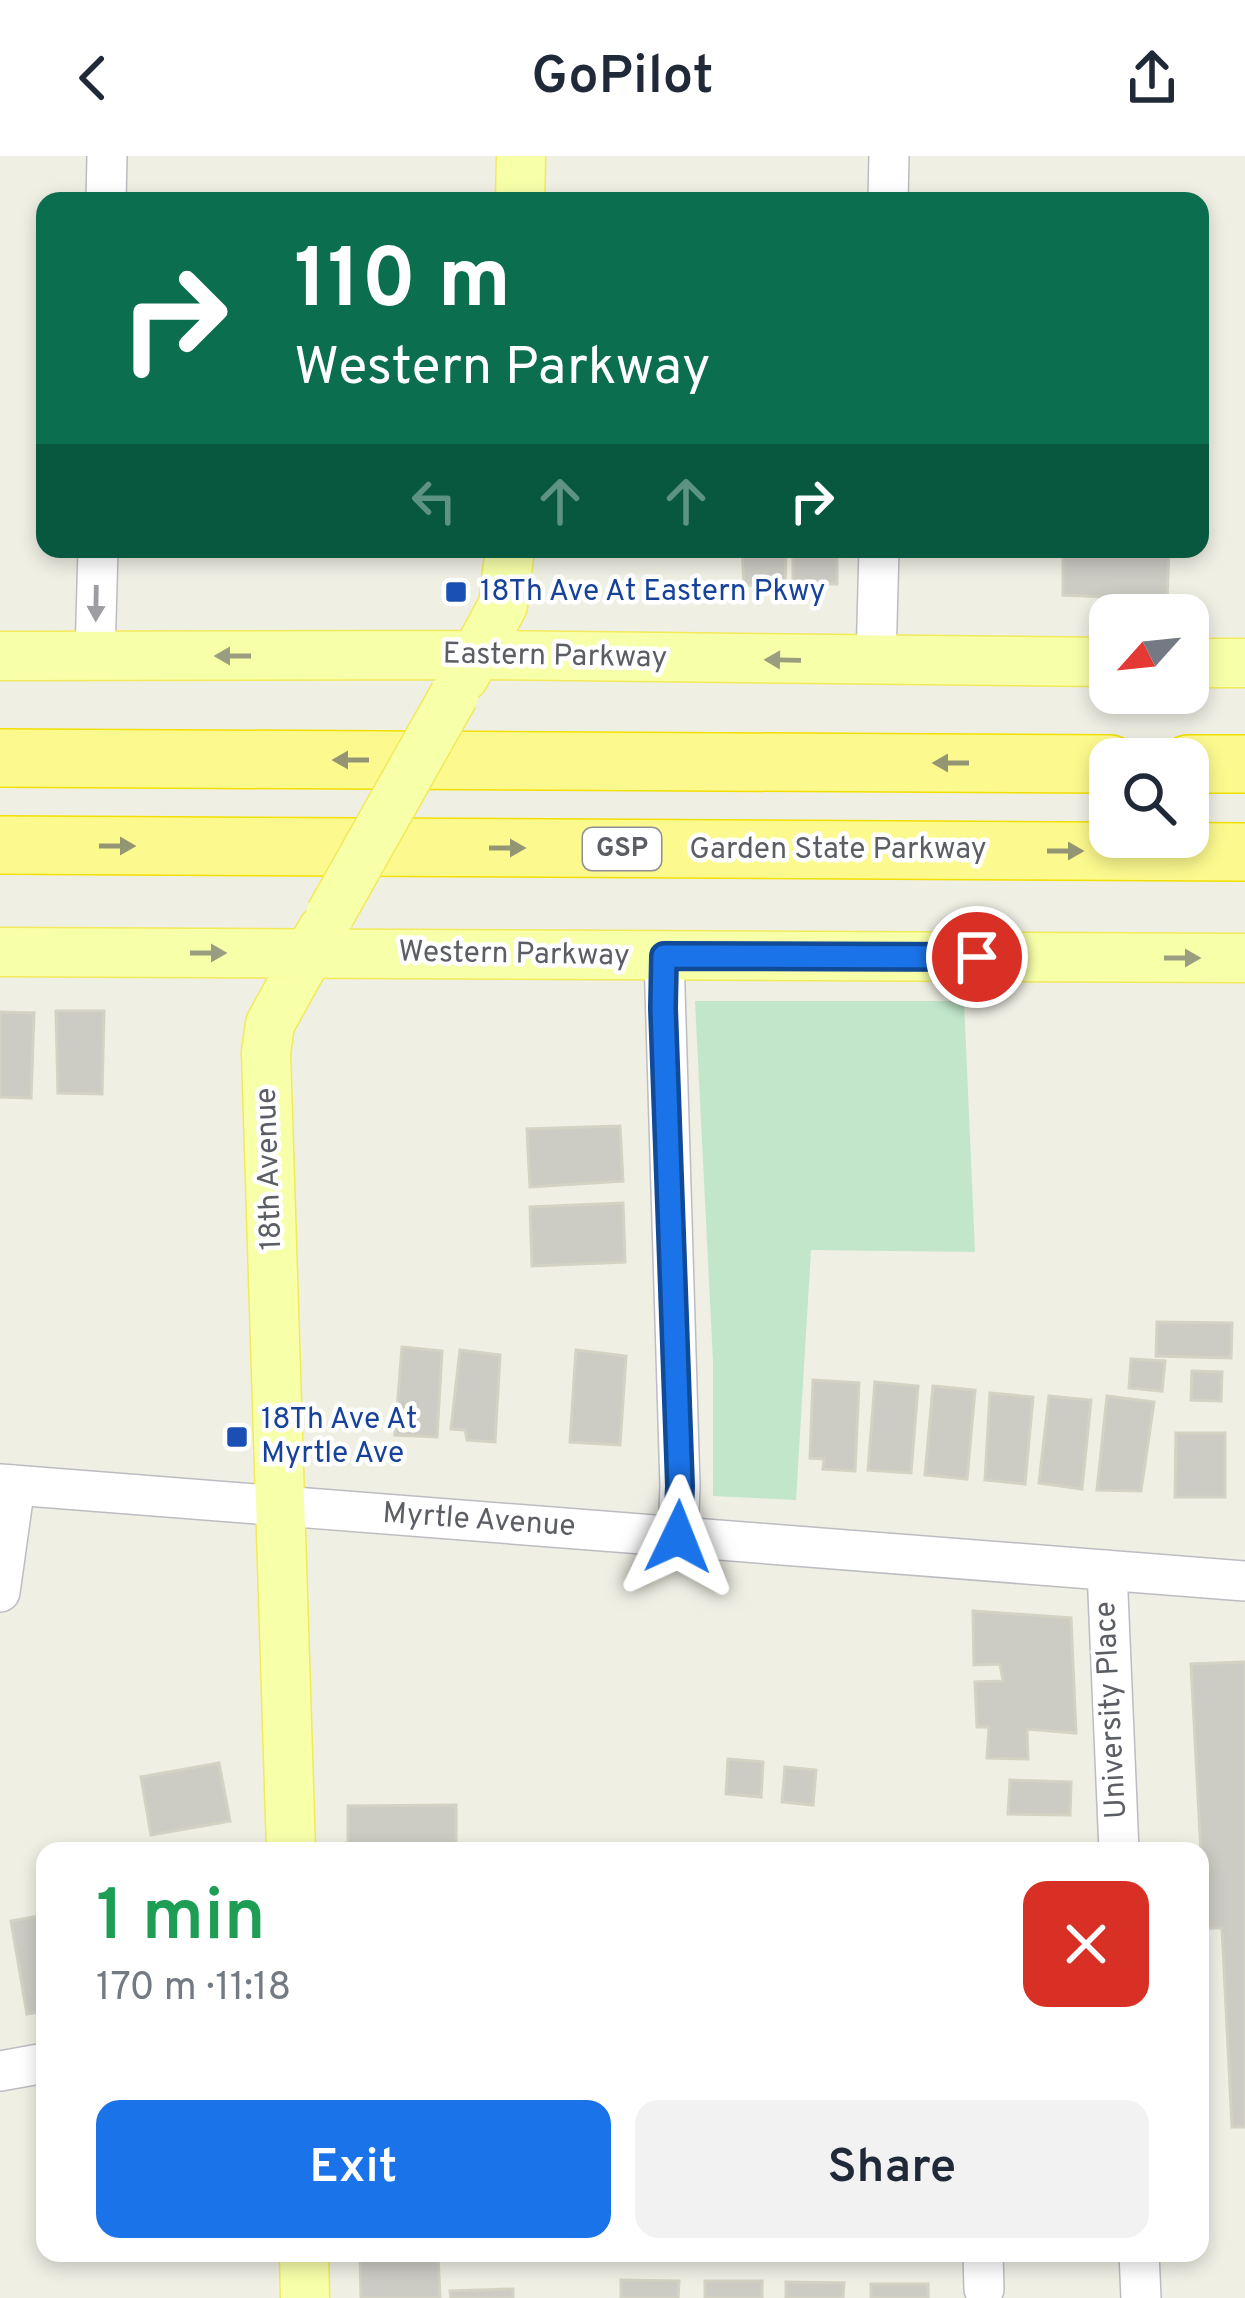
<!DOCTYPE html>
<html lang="en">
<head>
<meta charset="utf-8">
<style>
	:root { --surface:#fff; --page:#f2f2f3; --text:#1f2937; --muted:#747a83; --accent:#1a73e8 }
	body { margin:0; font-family:Overpass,sans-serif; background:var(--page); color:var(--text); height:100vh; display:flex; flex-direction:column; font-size:45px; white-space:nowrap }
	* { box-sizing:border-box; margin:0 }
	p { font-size:39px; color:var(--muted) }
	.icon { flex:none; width:66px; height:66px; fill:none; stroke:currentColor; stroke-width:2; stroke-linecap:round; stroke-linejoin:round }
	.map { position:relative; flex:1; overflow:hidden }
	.details { position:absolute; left:36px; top:1686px; width:1173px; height:420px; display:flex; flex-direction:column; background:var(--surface); border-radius:24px; box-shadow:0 6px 18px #0003 }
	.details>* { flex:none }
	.top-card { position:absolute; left:36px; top:36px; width:1173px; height:366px; border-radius:24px; box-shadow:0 6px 18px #0003; background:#0b6e4f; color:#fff; overflow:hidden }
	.needle { width:78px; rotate:243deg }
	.controls { position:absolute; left:1089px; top:438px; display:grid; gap:24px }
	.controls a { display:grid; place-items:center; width:120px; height:120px; border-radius:24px; background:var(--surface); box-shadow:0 6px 18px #0003; font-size:60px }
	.pin { position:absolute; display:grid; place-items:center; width:102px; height:102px; color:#fff; margin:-51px; border:6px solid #fff; border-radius:50%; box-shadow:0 3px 12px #0007 }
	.me { position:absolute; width:132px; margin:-66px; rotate:2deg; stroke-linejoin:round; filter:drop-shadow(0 0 9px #0008) }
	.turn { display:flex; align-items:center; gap:42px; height:252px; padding:0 60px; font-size:54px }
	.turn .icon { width:156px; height:156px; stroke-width:2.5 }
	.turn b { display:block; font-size:84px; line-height:102px }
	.lanes { display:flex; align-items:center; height:114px; padding:0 60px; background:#0003; justify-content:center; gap:60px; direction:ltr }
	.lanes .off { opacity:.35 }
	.round { display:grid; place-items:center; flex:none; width:126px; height:126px; border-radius:24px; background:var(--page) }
	.head { display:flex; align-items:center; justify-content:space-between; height:204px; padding:0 60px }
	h1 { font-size:72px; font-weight:600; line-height:90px; color:#1e9e55 }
	.primary-button { display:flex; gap:24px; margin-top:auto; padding:24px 60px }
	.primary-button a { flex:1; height:138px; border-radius:24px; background:var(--accent); color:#fff; font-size:48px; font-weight:600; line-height:138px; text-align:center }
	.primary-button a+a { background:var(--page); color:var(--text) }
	header { display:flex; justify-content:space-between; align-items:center; height:156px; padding:0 60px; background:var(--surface); font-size:54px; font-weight:600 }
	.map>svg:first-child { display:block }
	.green { fill:#c1e6ca }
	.building { fill:#cccbc4; stroke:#d3d2c3; stroke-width:3 }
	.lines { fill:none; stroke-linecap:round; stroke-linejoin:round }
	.minor-casing { stroke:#bcbcc3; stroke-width:42 }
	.major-casing { stroke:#f1ea5b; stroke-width:51 }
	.highway-casing { stroke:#f2e001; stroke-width:60 }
	.minor { stroke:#fff; stroke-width:39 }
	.major { stroke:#f8ffa9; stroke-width:48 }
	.highway { stroke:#fcfa8e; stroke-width:57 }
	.major-bridge-casing { stroke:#f1ea5b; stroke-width:51; stroke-linecap:butt }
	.major-bridge { stroke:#f8ffa9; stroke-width:48 }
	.oneway { fill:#9d9ea3 }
	.oneway2 { fill:#9a9e80 }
	.oneway3 { fill:#949573 }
	.route-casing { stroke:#114b97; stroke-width:30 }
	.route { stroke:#1a73e8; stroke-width:21 }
	.transit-dot { fill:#1a4fb4; stroke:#fff; stroke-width:4.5 }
	.labels { text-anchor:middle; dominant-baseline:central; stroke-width:9; stroke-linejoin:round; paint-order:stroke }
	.shield { fill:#fff; stroke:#8d8e93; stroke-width:3 }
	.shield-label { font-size:27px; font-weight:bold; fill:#5c5e65 }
	.transit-label { font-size:30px; fill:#164399; stroke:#fff; text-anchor:start }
	.street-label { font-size:30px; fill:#5c5e65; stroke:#fff }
</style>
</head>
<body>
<header><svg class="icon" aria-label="back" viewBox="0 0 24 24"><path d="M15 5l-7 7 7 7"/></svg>GoPilot<svg class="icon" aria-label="share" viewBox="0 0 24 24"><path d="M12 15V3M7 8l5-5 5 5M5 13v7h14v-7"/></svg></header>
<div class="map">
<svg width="1245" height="2142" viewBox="0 0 1245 2142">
	<rect width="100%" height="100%" fill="#efefe4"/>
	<path class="green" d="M 695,845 L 964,845 L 975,1096 L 811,1094 L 796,1344 L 713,1340 L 713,1205 Z"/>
	<path class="building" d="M 742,393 L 786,393 L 785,430 L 744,429 Z
		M 793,393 L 837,393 L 837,428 L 793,428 Z
		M 1063,393 L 1169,393 L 1167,444 L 1063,439 Z
		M 56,855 L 104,855 L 102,938 L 58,937 Z
		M 0,856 L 34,857 L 31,942 L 0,941 Z
		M 620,970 L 623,1025 L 530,1031 L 527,973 Z
		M 623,1047 L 625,1106 L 532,1110 L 530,1051 Z
		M 1157,1166 L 1232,1167 L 1231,1202 L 1156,1200 Z
		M 402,1191 L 442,1195 L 437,1281 L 395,1279 Z
		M 460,1194 L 500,1199 L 495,1286 L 467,1284 L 465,1274 L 451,1273 Z
		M 576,1194 L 626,1200 L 620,1289 L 570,1286 Z
		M 1131,1203 L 1165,1205 L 1162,1235 L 1129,1232 Z
		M 1192,1215 L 1222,1216 L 1221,1245 L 1191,1244 Z
		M 813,1224 L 859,1227 L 855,1315 L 823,1313 L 824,1303 L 810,1302 Z
		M 875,1226 L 918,1230 L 911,1317 L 868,1314 Z
		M 933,1230 L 975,1234 L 967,1323 L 925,1319 Z
		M 990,1237 L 1033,1241 L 1025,1328 L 985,1324 Z
		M 1049,1240 L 1091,1244 L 1082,1333 L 1039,1327 Z
		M 1107,1240 L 1154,1246 L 1141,1335 L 1097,1334 Z
		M 1176,1277 L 1225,1277 L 1225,1341 L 1175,1341 Z
		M 973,1455 L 1071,1462 L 1076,1577 L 1027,1573 L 1028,1603 L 987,1602 L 989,1571 L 977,1571 L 975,1526 L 1003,1525 L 1000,1508 L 974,1509 Z
		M 1245,1506 L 1245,1971 L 1232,1971 L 1222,1772 L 1205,1772 L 1191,1508 Z
		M 728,1603 L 763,1606 L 761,1641 L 726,1638 Z
		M 219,1607 L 230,1665 L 151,1679 L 141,1621 Z
		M 785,1611 L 816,1614 L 813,1649 L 782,1646 Z
		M 1010,1624 L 1071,1626 L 1070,1659 L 1008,1658 Z
		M 456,1649 L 456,1694 L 348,1695 L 348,1650 Z
		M 45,1759 L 45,1855 L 27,1858 L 11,1765 Z
		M 360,2097 L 438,2097 L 440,2142 L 361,2142 Z
		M 621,2124 L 679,2125 L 678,2142 L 621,2142 Z
		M 705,2125 L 762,2125 L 762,2142 L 705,2142 Z
		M 786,2126 L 844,2127 L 843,2142 L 786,2142 Z
		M 871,2128 L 928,2128 L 928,2142 L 871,2142 Z
		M 513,2133 L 513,2142 L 451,2142 L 450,2135 Z"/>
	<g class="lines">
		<g class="minor-casing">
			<path id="minor" d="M 106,45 L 107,0
				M 888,45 L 889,0
				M 95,500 L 98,393
				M 876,505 L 879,393
				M 664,800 L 680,1330 L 678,1381
				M 0,1328 L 1245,1425
				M 1107,1414 L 1119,1695
				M 0,1436 L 15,1329
				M 0,1915 L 45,1907
				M 983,2097 L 984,2133
				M 1139,2097 L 1141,2142"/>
		</g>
		<g class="major-casing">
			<path id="major" d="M 520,45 L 521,0
				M 0,500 L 476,499 L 1110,506
				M 1188,507 L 1245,507
				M 464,521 L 503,449 L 510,393
				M 0,796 L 1245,802
				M 291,1695 L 266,897 L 270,868 L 322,774
				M 304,2097 L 305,2142"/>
		</g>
		<g class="highway-casing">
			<path id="highway" d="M 0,602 L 1110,608
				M 1188,608 L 1245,608
				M 0,689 L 1245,696"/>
		</g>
		<use href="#minor" class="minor"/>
		<use href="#major" class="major"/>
		<use href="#highway" class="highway"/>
		<g class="major-bridge-casing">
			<path id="major-bridge" d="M 330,759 L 454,539"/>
		</g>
		<use href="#major-bridge" class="major-bridge"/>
	</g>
	<defs><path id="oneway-solid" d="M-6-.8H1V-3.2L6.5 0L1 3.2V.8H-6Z" transform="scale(3)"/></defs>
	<use class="oneway" href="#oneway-solid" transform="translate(96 447) rotate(91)"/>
	<g class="oneway2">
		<use href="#oneway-solid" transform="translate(233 500) rotate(180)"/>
		<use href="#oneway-solid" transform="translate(783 504) rotate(-179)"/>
		<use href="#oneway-solid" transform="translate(208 797)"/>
		<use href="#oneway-solid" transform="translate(1182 802)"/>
	</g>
	<g class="oneway3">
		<use href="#oneway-solid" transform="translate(351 604) rotate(-180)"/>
		<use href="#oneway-solid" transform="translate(951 607) rotate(-180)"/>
		<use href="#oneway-solid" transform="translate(117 690)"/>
		<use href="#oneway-solid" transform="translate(507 692)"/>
		<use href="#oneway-solid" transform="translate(1065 695)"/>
	</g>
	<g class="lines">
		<g class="route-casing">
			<path id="route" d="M 678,1381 L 680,1330 L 663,852 L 664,800 L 977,801"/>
		</g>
		<use href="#route" class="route"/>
	</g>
	<g class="transit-dot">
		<rect x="444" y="424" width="24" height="24" rx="6"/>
		<rect x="225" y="1269" width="24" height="24" rx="6"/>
	</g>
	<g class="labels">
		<rect class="shield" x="583" y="672" width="78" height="42" rx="9"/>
		<g class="shield-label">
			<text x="622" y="693">GSP</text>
		</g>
		<g class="transit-label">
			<text x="480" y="436">18Th Ave At Eastern Pkwy</text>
			<text x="261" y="1264">18Th Ave At<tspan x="261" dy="34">Myrtle Ave</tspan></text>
		</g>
		<g class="street-label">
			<text transform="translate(555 501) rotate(1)">Eastern Parkway</text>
			<text x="838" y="694">Garden State Parkway</text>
			<text transform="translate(514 799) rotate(1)">Western Parkway</text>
			<text transform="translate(270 1013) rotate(-92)">18th Avenue</text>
			<text transform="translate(479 1365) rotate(4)">Myrtle Avenue</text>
			<text transform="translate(1112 1554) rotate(-93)">University Place</text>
		</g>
	</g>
</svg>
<div class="controls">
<a><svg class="needle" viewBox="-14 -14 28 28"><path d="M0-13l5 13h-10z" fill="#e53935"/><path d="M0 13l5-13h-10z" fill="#747a83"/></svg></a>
<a><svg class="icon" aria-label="search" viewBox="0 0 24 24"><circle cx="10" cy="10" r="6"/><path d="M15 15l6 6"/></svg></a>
</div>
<div class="pin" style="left:977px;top:801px;background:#d93025"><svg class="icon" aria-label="arrive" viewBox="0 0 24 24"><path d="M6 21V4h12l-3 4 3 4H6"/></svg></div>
<svg class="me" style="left:678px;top:1381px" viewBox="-20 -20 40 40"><path d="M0-17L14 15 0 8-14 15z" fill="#1a73e8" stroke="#fff" stroke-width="4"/></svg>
<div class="top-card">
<div class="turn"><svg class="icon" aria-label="right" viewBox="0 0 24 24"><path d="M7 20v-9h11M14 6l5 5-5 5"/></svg><div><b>110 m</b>Western Parkway</div></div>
<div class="lanes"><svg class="icon off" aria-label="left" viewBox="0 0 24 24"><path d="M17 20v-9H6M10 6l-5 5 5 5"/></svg><svg class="icon off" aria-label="ahead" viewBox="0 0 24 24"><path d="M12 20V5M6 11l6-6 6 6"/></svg><svg class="icon off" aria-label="ahead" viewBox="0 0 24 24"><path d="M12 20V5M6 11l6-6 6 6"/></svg><svg class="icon" aria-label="right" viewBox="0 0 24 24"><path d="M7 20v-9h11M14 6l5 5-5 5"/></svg></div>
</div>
<section class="details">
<div class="head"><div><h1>1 min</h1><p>170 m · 11:18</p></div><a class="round" style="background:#d93025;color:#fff"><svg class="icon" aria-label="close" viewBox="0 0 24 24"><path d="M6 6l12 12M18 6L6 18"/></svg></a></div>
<div class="primary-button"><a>Exit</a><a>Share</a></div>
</section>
</div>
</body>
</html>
